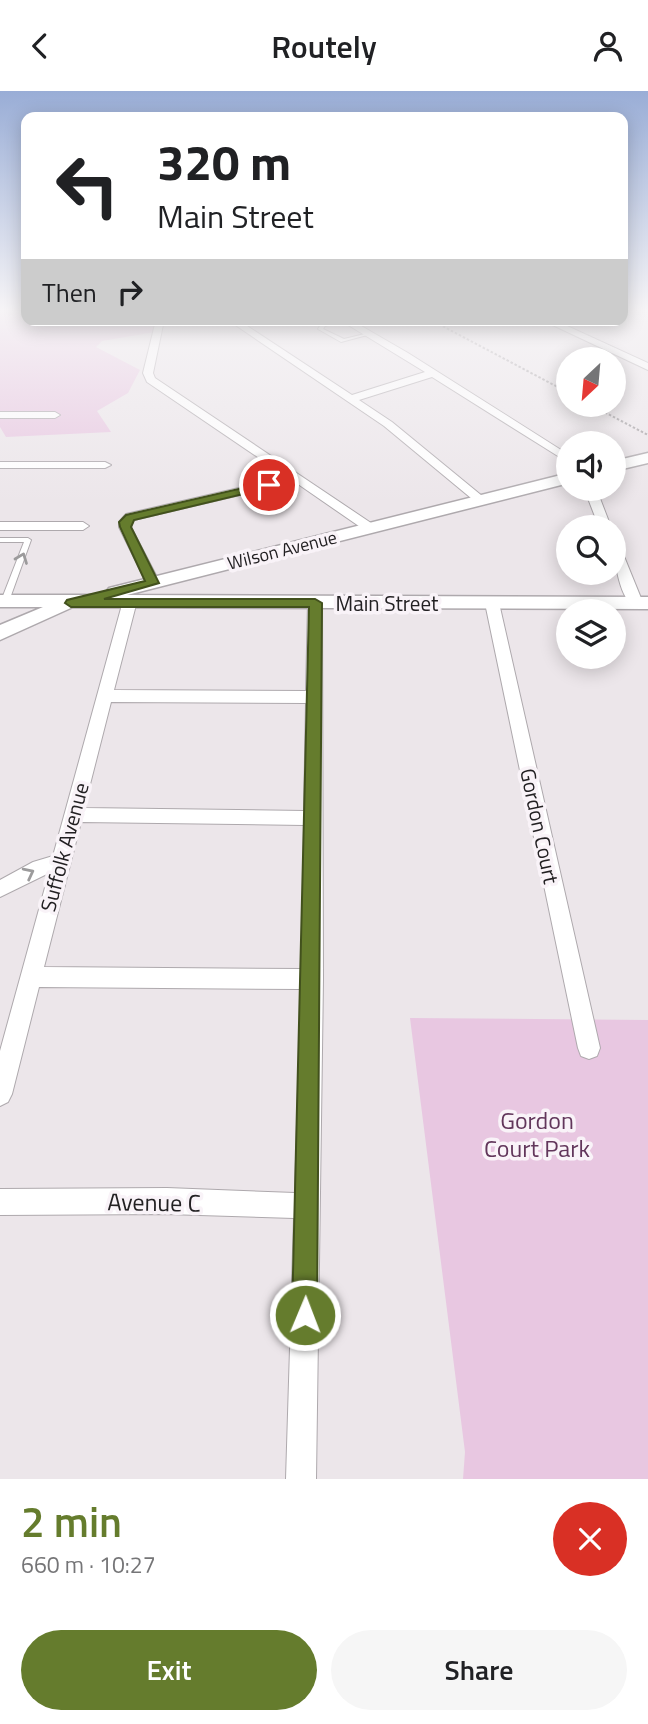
<!DOCTYPE html>
<html lang="en">
<head>
<meta charset="utf-8">
<style>
	:root { --surface:#fff; --page:#f6f6f6; --text:#202124; --muted:#757577; --accent:#657c2d }
	body { margin:0; font-family:"Titillium Web",sans-serif; background:var(--page); color:var(--text); height:100vh; display:flex; flex-direction:column; font-size:26px; white-space:nowrap }
	* { box-sizing:border-box; margin:0 }
	p { font-size:23px; color:var(--muted) }
	.icon { flex:none; width:38px; height:38px; fill:none; stroke:currentColor; stroke-width:2; stroke-linecap:round; stroke-linejoin:round }
	.map { position:relative; height:1388px; overflow:hidden }
	.drawer { display:flex; flex-direction:column; background:var(--surface); flex:1 }
	.drawer>* { flex:none }
	.top-card { position:absolute; left:21px; top:21px; width:607px; height:214px; border-radius:14px; box-shadow:0 4px 18px #0003; background:#fff; color:var(--text); overflow:hidden }
	.needle { width:46px; rotate:206deg }
	.tools { position:absolute; left:556px; top:256px; display:grid; gap:14px }
	.tools a { display:grid; place-items:center; width:70px; height:70px; border-radius:50%; background:var(--surface); box-shadow:0 4px 18px #0003; font-size:35px }
	.pin { position:absolute; display:grid; place-items:center; width:60px; height:60px; color:#fff; margin:-30px; border:4px solid #fff; border-radius:50%; box-shadow:0 2px 7px #0007 }
	.me { position:absolute; width:77px; margin:-38px; rotate:1deg; stroke-linejoin:round; filter:drop-shadow(0 0 5px #0008) }
	.turn { display:flex; align-items:center; gap:24px; height:147px; padding:0 21px; font-size:32px }
	.turn .icon { width:91px; height:91px; stroke-width:2.5 }
	.turn b { display:block; font-size:49px; line-height:60px }
	.then { display:flex; align-items:center; height:66px; padding:0 21px; background:#0003; gap:14px; font-size:26px }
	.round { display:grid; place-items:center; flex:none; width:74px; height:74px; border-radius:37px; background:var(--page) }
	.summary { display:flex; align-items:center; justify-content:space-between; height:119px; padding:0 21px }
	h1 { font-size:42px; font-weight:600; line-height:52px; color:var(--accent) }
	.cta { display:flex; gap:14px; margin-top:auto; padding:14px 21px }
	.cta a { flex:1; height:80px; border-radius:42px; background:var(--accent); color:#fff; font-size:28px; font-weight:600; line-height:80px; text-align:center }
	.cta a+a { background:var(--page); color:var(--text) }
	header { display:flex; justify-content:space-between; align-items:center; height:91px; padding:0 21px; background:var(--surface); font-size:32px; font-weight:600 }
	.map>svg:first-child { display:block }
	.green { fill:#e8c7e1 }
	.lines { fill:none; stroke-linecap:round; stroke-linejoin:round }
	.lane-casing { stroke:#aea9ad; stroke-width:2 }
	.street-casing { stroke:#aea9ad; stroke-width:2 }
	.secondary-casing { stroke:#aea9ad; stroke-width:3 }
	.path { stroke:#a09c9f; stroke-width:2; stroke-dasharray:2.5 2; stroke-linecap:butt }
	.lane { fill:#fff; fill-rule:evenodd }
	.street { fill:#fff; fill-rule:evenodd }
	.secondary { fill:#fff; fill-rule:evenodd }
	.oneway { stroke:#9c9b9c }
	.route { fill:#657c2d; stroke:#42511d; stroke-width:2 }
	.labels { text-anchor:middle; dominant-baseline:central; stroke-width:7; stroke-linejoin:round; paint-order:stroke }
	.far-street-label { font-size:18px; fill:#222022; stroke:#f9f3f8 }
	.street-label { font-size:21px; fill:#222022; stroke:#f9f3f8 }
	.near-park-label { font-size:24px; fill:#62365b; stroke:#f9f3f8 }
	.near-street-label { font-size:24px; fill:#222022; stroke:#f9f3f8 }
</style>
</head>
<body>
<header><svg class="icon" aria-label="back" viewBox="0 0 24 24"><path d="M15 5l-7 7 7 7"/></svg>Routely<svg class="icon" aria-label="person" viewBox="0 0 24 24"><circle cx="12" cy="8" r="4"/><path d="M4 21q1-7 8-7t8 7"/></svg></header>
<div class="map">
<svg width="648" height="1388" viewBox="0 0 648 1388">
	<rect width="100%" height="100%" fill="#ece6ea"/>
	<path class="green" d="M 0,218 L 26,218 L 26,229 L 157,229 L 155,241 L 102,250 L 96,256 L 140,279 L 128,302 L 97,320 L 111,341 L 6,346 L 0,336 Z
		M 410,927 L 648,929 L 648,1388 L 463,1388 L 465,1361 Z"/>
	<g class="lines">
		<g class="lane-casing">
			<path id="lane" d="M 333,229 L 340,229 L 325,235 L 323,238 L 344,248 L 369,242 L 371,243 L 341,251 L 318,238 L 321,233 Z
				M 0,447 L 28,447 L 31,449 L 9,510 L 5,512 L 1,510 L 24,451 L 0,451 Z"/>
		</g>
		<g class="street-casing">
			<path id="street" d="M 156,229 L 164,229 L 153,282 L 155,287 L 374,434 L 374,440 L 366,440 L 295,391 L 134,429 L 131,436 L 160,492 L 158,495 L 148,495 L 119,436 L 119,431 L 126,423 L 287,386 L 147,291 L 143,282 Z
				M 228,229 L 238,229 L 352,304 L 425,281 L 340,229 L 351,229 L 408,262 L 569,364 L 569,372 L 432,286 L 359,309 L 392,331 L 487,409 L 477,412 L 384,335 Z
				M 542,229 L 554,229 L 648,272 L 648,279 Z
				M 0,321 L 55,321 L 60,324 L 55,327 L 0,327 Z
				M 0,371 L 105,371 L 111,374 L 105,377 L 0,377 Z
				M 584,397 L 596,397 L 611,436 L 599,436 Z
				M 0,431 L 83,431 L 89,435 L 83,439 L 0,439 Z
				M 614,454 L 621,458 L 643,512 L 641,515 L 636,516 C 620,511 614,469 614,454 Z
				M 130,506 L 137,510 L 114,599 L 306,600 L 308,512 L 315,508 L 322,512 L 323,888 L 316,1388 L 286,1388 L 294,1127 L 167,1123 L 0,1124 L 0,1098 L 167,1097 L 295,1102 L 301,898 L 39,896 L 12,1003 L 8,1011 L 0,1015 L 0,960 L 49,782 L 0,806 L 0,789 L 33,771 L 53,765 L 123,510 ZM 111,611 L 306,612 L 304,720 L 84,717 ZM 81,731 L 304,734 L 302,878 L 44,876 Z
				M 492,508 L 499,512 L 600,957 L 597,965 L 589,968 L 581,965 L 578,957 L 485,512 Z"/>
		</g>
		<g class="secondary-casing">
			<path id="secondary" d="M 648,362 L 648,372 L 614,380 L 614,370 Z
				M 569,382 L 569,392 L 127,504 L 648,506 L 648,518 L 73,516 L 0,549 L 0,534 L 43,516 L 0,516 L 0,504 L 108,504 L 106,501 L 109,497 Z"/>
		</g>
		<path class="path" d="M 431,229 L 569,302
			M 589,313 L 648,344"/>
		<use href="#lane" class="lane"/>
		<use href="#street" class="street"/>
		<use href="#secondary" class="secondary"/>
	</g>
	<defs><path id="oneway-chevron" d="M-2-3.5L2.5 0L-2 3.5" fill="none" stroke-width="1.6" stroke-linecap="round" stroke-linejoin="round" transform="scale(1.75)"/></defs>
	<g class="oneway">
		<use href="#oneway-chevron" transform="translate(22 467) rotate(-69)"/>
		<use href="#oneway-chevron" transform="translate(29 782) rotate(-27)"/>
	</g>
	<linearGradient id="sky" x2="0" y2="1"><stop stop-color="#99add6"/><stop offset="0.53" stop-color="#f6f4f6"/><stop offset="1" stop-color="#f6f4f6" stop-opacity="0"/></linearGradient>
	<rect width="648" height="412" fill="url(#sky)"/>
	<path class="route" d="M 269,391 L 274,394 L 273,396 L 134,429 L 131,436 L 159,492 L 104,508 L 315,508 L 322,512 L 317,1224 L 313,1233 L 305,1237 L 296,1233 L 292,1224 L 309,516 L 71,516 L 65,512 L 67,509 L 145,490 L 120,436 L 119,431 L 126,424 Z"/>
	<g class="labels">
		<g class="far-street-label">
			<text transform="translate(282 459) rotate(-14)">Wilson Avenue</text>
		</g>
		<g class="street-label">
			<text x="387" y="512">Main Street</text>
			<text transform="translate(540 735) rotate(78)">Gordon Court</text>
			<text transform="translate(64 756) rotate(-75)">Suffolk Avenue</text>
		</g>
		<g class="near-park-label">
			<text x="537" y="1029">Gordon<tspan x="537" dy="28">Court Park</tspan></text>
		</g>
		<g class="near-street-label">
			<text transform="translate(154 1111) rotate(1)">Avenue C</text>
		</g>
	</g>
</svg>
<div class="tools">
<a><svg class="needle" viewBox="-14 -14 28 28"><path d="M0-13l5 13h-10z" fill="#e53935"/><path d="M0 13l5-13h-10z" fill="#757577"/></svg></a>
<a><svg class="icon" aria-label="sound" viewBox="0 0 24 24"><path d="M4 9h4l5-4v14l-5-4H4zM17 9q2 3 0 6"/></svg></a>
<a><svg class="icon" aria-label="search" viewBox="0 0 24 24"><circle cx="10" cy="10" r="6"/><path d="M15 15l6 6"/></svg></a>
<a><svg class="icon" aria-label="layers" viewBox="0 0 24 24"><path d="M12 4l9 5-9 5-9-5zM3 14l9 5 9-5"/></svg></a>
</div>
<div class="pin" style="left:269px;top:394px;background:#d93025"><svg class="icon" aria-label="arrive" viewBox="0 0 24 24"><path d="M6 21V4h12l-3 4 3 4H6"/></svg></div>
<svg class="me" style="left:305px;top:1224px" viewBox="-20 -20 40 40"><circle r="17" fill="#657c2d" stroke="#fff" stroke-width="3"/><path d="M0-11L8 9 0 5-8 9z" fill="#fff"/></svg>
<div class="top-card">
<div class="turn"><svg class="icon" aria-label="left" viewBox="0 0 24 24"><path d="M17 20v-9H6M10 6l-5 5 5 5"/></svg><div><b>320 m</b>Main Street</div></div>
<div class="then">Then<svg class="icon" aria-label="right" viewBox="0 0 24 24"><path d="M7 20v-9h11M14 6l5 5-5 5"/></svg></div>
</div>
</div>
<section class="drawer">
<div class="summary"><div><h1>2 min</h1><p>660 m · 10:27</p></div><a class="round" style="background:#d93025;color:#fff"><svg class="icon" aria-label="close" viewBox="0 0 24 24"><path d="M6 6l12 12M18 6L6 18"/></svg></a></div>
<div class="cta"><a>Exit</a><a>Share</a></div>
</section>
</body>
</html>
